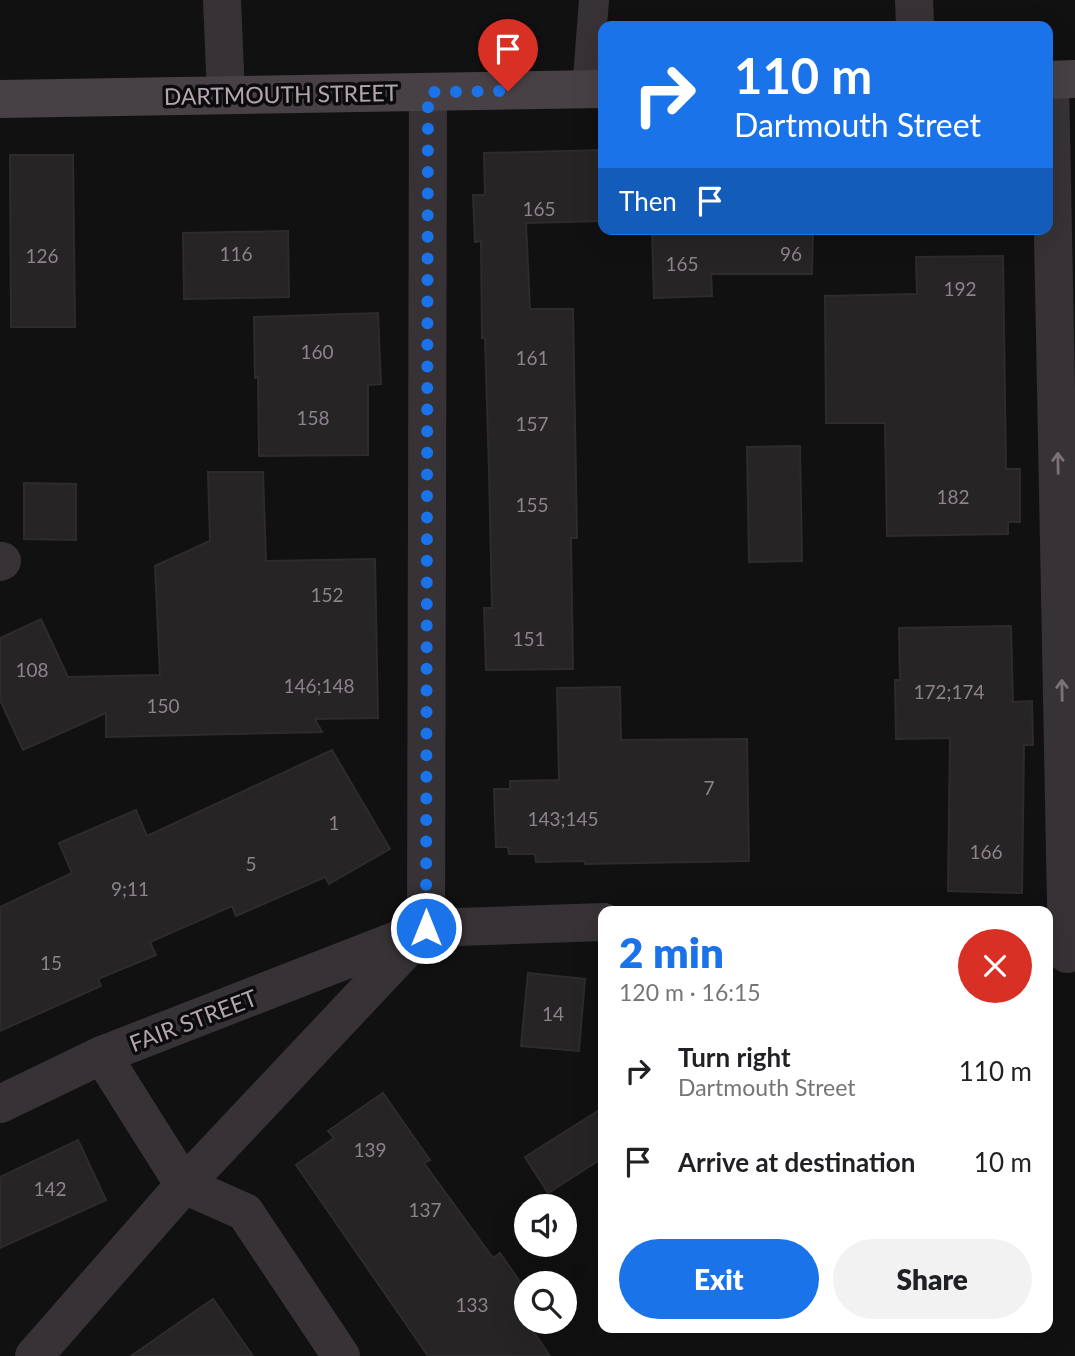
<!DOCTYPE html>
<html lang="en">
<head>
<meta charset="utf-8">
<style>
	:root { --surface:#fff; --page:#f2f2f2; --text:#202124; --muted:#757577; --accent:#1a73e8 }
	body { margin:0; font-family:Lato,sans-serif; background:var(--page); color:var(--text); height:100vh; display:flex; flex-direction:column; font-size:26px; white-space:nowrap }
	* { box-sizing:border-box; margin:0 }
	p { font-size:23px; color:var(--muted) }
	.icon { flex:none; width:38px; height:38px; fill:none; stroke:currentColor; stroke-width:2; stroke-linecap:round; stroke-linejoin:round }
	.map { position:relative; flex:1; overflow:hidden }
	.drawer { position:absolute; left:598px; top:906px; width:455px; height:427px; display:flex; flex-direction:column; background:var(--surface); border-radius:14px; box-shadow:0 7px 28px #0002 }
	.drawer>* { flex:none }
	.banner { position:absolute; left:598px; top:21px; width:455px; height:214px; border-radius:14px; box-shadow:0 7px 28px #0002; background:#1a73e8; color:#fff; overflow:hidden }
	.controls { position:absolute; left:514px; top:1194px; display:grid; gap:14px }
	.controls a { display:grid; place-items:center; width:63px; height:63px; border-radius:50%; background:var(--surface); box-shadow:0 7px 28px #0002; font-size:35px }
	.pin { position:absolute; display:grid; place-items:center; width:60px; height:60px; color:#fff; margin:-72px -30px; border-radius:50% 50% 50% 0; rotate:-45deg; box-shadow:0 0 7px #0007 }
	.pin .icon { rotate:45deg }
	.me { position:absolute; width:77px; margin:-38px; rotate:0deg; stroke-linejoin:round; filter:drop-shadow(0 0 5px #0008) }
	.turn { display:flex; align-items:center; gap:24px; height:147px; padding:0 21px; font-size:32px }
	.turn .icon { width:91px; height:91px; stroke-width:2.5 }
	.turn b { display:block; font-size:49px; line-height:60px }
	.then { display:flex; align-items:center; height:66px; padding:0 21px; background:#0003; gap:14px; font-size:26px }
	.round { display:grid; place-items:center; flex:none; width:74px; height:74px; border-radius:37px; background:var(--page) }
	.headline { display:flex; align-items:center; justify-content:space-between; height:119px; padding:0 21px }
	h1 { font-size:42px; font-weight:800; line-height:52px; color:var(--accent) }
	.cta { display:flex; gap:14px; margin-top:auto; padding:14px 21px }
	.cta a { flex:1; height:80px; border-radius:42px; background:var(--accent); color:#fff; font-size:28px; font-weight:800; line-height:80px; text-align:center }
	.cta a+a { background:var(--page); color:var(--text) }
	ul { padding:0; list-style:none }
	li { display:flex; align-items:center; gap:21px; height:91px; padding:0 21px }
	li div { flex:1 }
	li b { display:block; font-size:26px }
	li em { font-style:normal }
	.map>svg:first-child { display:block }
	.building { fill:#262425; stroke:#2e2b2d; stroke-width:2 }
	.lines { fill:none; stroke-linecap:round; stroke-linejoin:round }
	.service { stroke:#373236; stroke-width:30 }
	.minor { stroke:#373236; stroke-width:38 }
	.tertiary { stroke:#373236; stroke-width:38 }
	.secondary { stroke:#474145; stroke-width:38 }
	.oneway { stroke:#7b7179 }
	.route { stroke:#1a73e8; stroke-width:12; stroke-dasharray:0 21.6 }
	.labels { text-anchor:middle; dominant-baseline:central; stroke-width:7; stroke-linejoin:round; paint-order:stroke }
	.number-label { font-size:19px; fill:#8e838c }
	.street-label { font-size:23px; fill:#b2a4b0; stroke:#0d0c0d }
</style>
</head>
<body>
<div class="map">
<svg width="1075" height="1356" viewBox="0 0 1075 1356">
	<rect width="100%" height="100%" fill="#121112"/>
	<path class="building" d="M 604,150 L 604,221 L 526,223 L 530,309 L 573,309 L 577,538 L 571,538 L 573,669 L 486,670 L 484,608 L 492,608 L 489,470 L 485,338 L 482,338 L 481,241 L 475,242 L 473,195 L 485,195 L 484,153 Z
		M 10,155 L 73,155 L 75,327 L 11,327 Z
		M 652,229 L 813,229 L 812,274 L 711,274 L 712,296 L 654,298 Z
		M 288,231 L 289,297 L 184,299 L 183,233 Z
		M 1003,256 L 1006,469 L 1020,469 L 1020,522 L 1008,522 L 1008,534 L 887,536 L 885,423 L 826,423 L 825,296 L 917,294 L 916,257 Z
		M 378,313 L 381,384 L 368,385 L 368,455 L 259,456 L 258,377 L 255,378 L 254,317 Z
		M 800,446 L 802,561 L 749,562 L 747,447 Z
		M 208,472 L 263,472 L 266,561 L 375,559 L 378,718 L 315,719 L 322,732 L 106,737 L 106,713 L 23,750 L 0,700 L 0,638 L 41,619 L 68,677 L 160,675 L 155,566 L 210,541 Z
		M 24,483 L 76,484 L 76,540 L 24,539 Z
		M 1011,626 L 1013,702 L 1032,701 L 1033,745 L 1024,745 L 1022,893 L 948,891 L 950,738 L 896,739 L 895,680 L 900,680 L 899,628 Z
		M 620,687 L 621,740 L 747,739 L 749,861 L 585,864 L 585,861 L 536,862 L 535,854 L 509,854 L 508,847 L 496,847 L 494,789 L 510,789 L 510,781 L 559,780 L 557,688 Z
		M 332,750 L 390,849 L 329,884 L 325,877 L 236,916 L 232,906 L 150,942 L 156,955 L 98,979 L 101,986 L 0,1031 L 0,907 L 72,873 L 59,843 L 136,810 L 147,836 Z
		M 528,973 L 585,979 L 579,1051 L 521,1046 Z
		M 383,1093 L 430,1160 L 424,1163 L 493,1258 L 500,1253 L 527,1292 L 527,1322 L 550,1356 L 428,1356 L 296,1165 L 334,1138 L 328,1131 Z
		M 604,1107 L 604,1157 L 548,1193 L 525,1157 Z
		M 78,1140 L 106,1200 L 0,1248 L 0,1177 Z
		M 213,1299 L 253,1356 L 131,1356 Z"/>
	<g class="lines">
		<path class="service" d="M 587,90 L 594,0"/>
		<path class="minor" d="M 222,0 L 226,95
			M 914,0 L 915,26
			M 1050,80 L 1067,954
			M 0,562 L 2,561
			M 426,928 L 604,922
			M 0,1104 L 102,1055
			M 184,1185 L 245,1212 L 341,1356"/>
		<path class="tertiary" d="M 184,1185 L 102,1055 L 415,933
			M 34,1356 L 184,1185 L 426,928 L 428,92"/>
		<path class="secondary" d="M 1048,80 L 1075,79
			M 0,99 L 604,89"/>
	</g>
	<defs><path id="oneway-shaft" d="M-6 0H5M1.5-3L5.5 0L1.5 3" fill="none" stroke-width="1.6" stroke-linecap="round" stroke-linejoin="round" transform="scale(1.75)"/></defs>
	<g class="oneway">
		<use href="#oneway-shaft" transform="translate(1058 463) rotate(-91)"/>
		<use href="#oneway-shaft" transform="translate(1062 690) rotate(-91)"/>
	</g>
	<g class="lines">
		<path class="route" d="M 426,928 L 428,92 L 508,91"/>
	</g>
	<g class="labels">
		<g class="number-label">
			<text x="539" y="208">165</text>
			<text x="236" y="253">116</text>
			<text x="791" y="253">96</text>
			<text x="42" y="255">126</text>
			<text x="682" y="263">165</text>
			<text x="960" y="288">192</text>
			<text x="317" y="351">160</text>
			<text x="532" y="357">161</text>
			<text x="313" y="417">158</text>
			<text x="532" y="423">157</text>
			<text x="953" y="496">182</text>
			<text x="532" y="504">155</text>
			<text x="327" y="594">152</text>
			<text x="529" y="638">151</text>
			<text x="32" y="669">108</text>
			<text x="319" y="685">146;148</text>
			<text x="949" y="691">172;174</text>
			<text x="163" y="705">150</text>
			<text x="709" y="787">7</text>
			<text x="563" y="818">143;145</text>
			<text x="334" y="822">1</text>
			<text x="986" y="851">166</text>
			<text x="251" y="863">5</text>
			<text x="130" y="888">9;11</text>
			<text x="51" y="962">15</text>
			<text x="553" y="1013">14</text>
			<text x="370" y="1149">139</text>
			<text x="50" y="1188">142</text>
			<text x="425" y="1209">137</text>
			<text x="472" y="1304">133</text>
		</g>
		<g class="street-label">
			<text transform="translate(281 94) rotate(-1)">DARTMOUTH STREET</text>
			<text transform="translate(193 1020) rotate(-21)">FAIR STREET</text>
		</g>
	</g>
</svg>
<div class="controls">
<a><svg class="icon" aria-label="sound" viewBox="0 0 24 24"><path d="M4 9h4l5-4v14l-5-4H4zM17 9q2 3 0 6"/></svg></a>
<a><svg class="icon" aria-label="search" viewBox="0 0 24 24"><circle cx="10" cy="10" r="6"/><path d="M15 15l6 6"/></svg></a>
</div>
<div class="pin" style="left:508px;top:91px;background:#d93025"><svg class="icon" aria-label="arrive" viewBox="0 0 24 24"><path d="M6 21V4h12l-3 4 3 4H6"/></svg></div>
<svg class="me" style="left:426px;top:928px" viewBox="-20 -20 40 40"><circle r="17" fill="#1a73e8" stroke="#fff" stroke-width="3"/><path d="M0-11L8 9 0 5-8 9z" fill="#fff"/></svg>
<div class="banner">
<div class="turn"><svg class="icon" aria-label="right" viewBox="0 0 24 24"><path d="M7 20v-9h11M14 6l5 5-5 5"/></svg><div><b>110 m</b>Dartmouth Street</div></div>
<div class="then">Then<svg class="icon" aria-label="arrive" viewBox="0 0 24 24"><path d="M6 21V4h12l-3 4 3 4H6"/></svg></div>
</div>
<section class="drawer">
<div class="headline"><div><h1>2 min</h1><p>120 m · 16:15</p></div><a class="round" style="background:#d93025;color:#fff"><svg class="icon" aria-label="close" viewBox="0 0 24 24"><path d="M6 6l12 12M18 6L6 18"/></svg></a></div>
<ul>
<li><svg class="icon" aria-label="right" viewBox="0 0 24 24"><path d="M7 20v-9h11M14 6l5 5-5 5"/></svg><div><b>Turn right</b><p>Dartmouth Street</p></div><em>110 m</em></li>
<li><svg class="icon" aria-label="arrive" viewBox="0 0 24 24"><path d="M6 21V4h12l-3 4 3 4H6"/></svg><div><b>Arrive at destination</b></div><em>10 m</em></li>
</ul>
<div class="cta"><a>Exit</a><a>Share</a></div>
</section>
</div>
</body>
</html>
